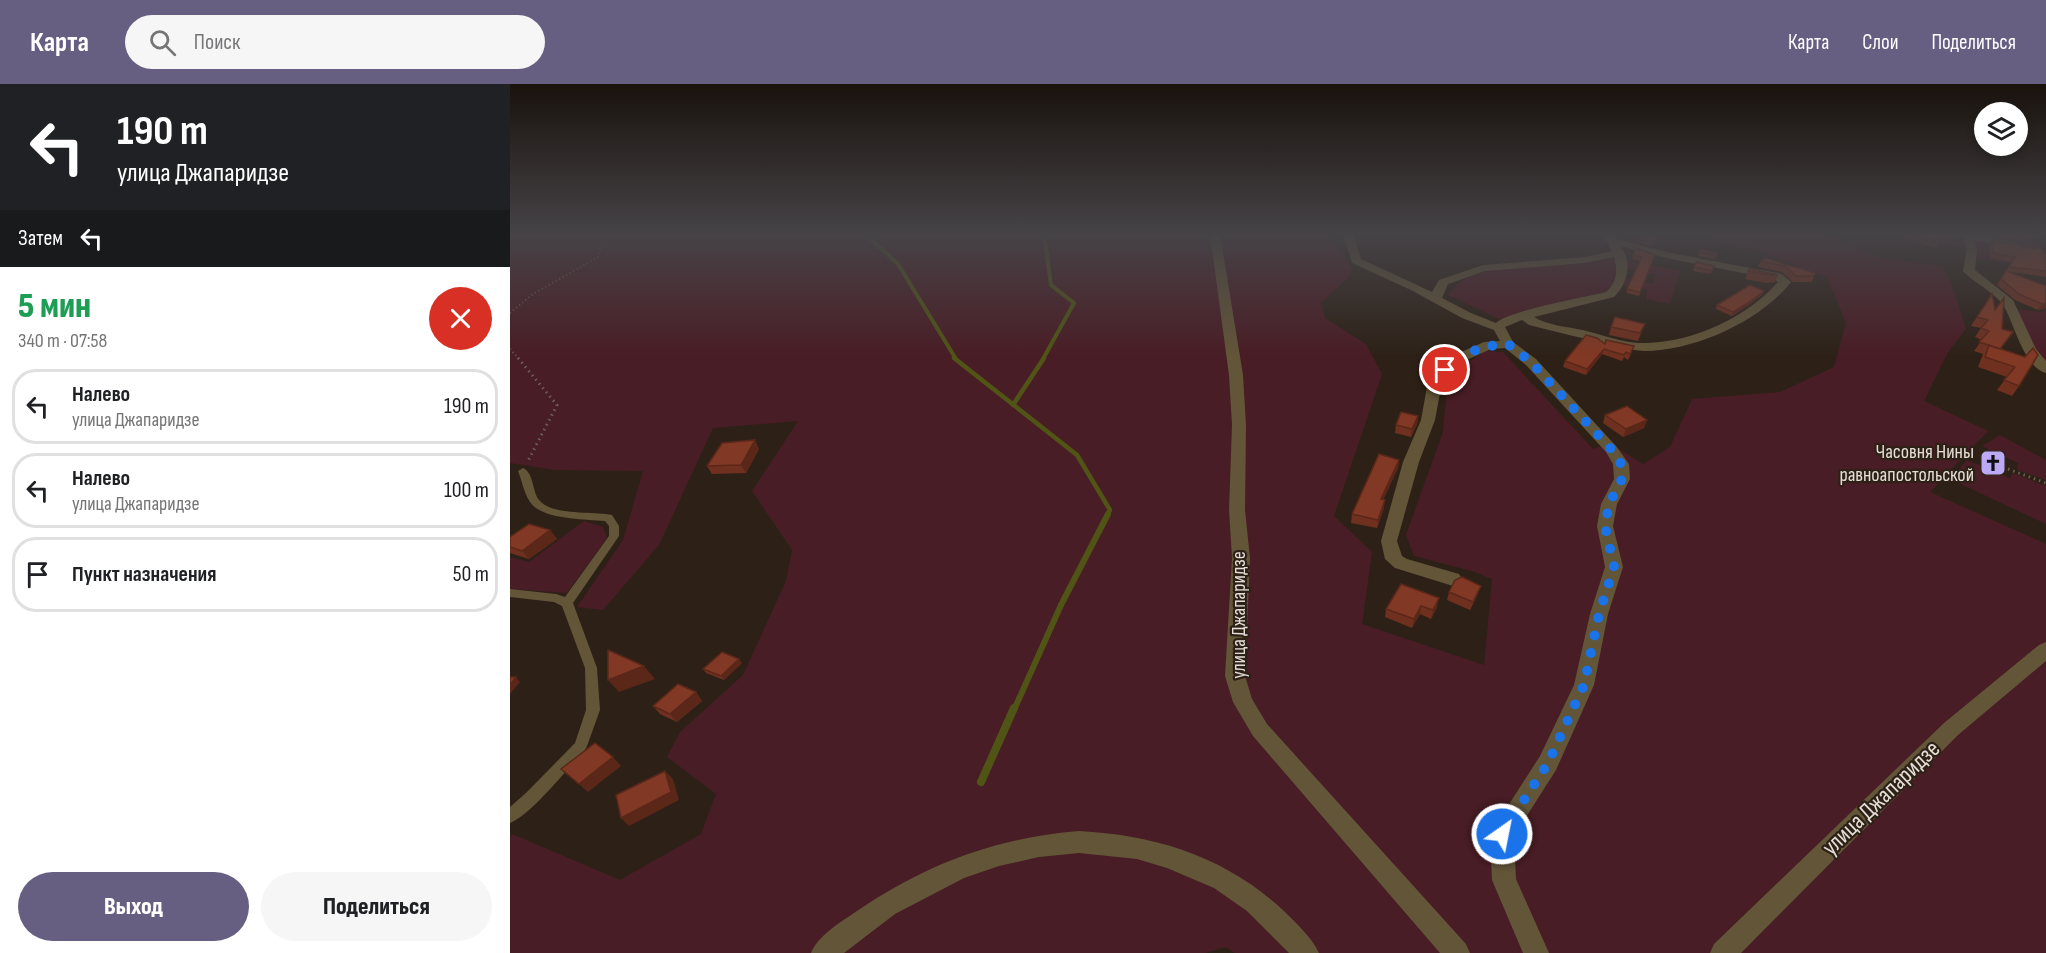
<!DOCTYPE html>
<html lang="ru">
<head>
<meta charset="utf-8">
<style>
	:root { --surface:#fff; --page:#f6f6f6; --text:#202124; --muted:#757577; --line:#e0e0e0; --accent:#665f82 }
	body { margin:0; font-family:"Sofia Sans Condensed",sans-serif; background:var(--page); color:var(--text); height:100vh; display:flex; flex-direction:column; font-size:22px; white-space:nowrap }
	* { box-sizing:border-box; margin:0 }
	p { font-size:20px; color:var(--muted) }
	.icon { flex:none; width:33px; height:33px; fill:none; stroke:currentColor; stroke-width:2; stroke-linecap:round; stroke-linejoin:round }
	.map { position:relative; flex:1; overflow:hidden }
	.drawer { display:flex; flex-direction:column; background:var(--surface); width:510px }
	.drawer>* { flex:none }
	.top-card { background:#202124; color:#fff; overflow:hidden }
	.fabs { position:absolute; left:1464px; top:18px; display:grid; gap:12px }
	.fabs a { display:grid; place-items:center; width:54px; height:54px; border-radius:50%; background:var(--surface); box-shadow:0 3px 9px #0003; font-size:30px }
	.pin { position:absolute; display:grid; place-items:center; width:51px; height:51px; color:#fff; margin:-26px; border:3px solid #fff; border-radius:50%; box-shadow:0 2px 6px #0007 }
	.me { position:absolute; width:66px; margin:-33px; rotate:33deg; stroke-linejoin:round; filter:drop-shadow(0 0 4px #0008) }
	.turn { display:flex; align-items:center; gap:21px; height:126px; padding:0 18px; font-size:27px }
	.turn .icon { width:78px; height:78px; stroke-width:2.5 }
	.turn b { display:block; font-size:42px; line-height:51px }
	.then { display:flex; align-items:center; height:57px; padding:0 18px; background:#0003; gap:12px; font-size:22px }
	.round { display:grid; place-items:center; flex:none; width:63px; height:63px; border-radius:32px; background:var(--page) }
	.summary { display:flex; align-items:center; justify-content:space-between; height:102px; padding:0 18px }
	h1 { font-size:36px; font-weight:800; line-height:45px; color:#1e9e55 }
	.cta { display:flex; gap:12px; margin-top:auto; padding:12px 18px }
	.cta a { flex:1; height:69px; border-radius:36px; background:var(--accent); color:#fff; font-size:24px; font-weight:800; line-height:69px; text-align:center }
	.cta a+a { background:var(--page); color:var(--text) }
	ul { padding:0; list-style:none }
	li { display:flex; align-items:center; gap:18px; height:75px; margin:0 12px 9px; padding:0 6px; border:3px solid var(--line); border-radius:24px }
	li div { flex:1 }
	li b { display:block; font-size:22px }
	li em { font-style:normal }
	header { display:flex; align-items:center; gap:36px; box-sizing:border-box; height:84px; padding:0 30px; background:var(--accent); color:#fff }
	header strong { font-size:28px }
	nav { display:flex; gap:33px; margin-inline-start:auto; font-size:21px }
	.search { width:420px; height:54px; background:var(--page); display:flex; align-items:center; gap:15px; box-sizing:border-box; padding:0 21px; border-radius:33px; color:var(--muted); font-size:22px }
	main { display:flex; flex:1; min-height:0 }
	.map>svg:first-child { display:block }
	.green { fill:#491d25 }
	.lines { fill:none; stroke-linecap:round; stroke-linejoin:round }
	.stream-far3 { stroke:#505515; stroke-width:4 }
	.stream-far2 { stroke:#505515; stroke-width:4.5 }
	.stream-far1 { stroke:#505515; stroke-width:6 }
	.stream { stroke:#505515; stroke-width:8 }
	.path-far1 { stroke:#6a6057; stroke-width:2; stroke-dasharray:1 3; stroke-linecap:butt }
	.path { stroke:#6a6057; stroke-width:3; stroke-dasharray:1.5 4; stroke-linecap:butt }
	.service { fill:#625538; fill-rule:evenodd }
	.minor { fill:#625538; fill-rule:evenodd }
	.tertiary { fill:#625538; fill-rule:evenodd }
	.wall { fill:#6f301f }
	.shaded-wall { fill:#5a2719 }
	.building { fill:#813824; stroke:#5a2719; stroke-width:1.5 }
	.route { stroke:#1a73e8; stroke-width:10; stroke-dasharray:0 18 }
	.labels { text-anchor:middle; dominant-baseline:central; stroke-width:4.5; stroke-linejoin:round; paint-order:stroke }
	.poi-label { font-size:20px; fill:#e5ddd6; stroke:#2d2117; text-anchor:end }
	.street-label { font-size:20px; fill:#e5ddd6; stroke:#2d2117 }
	.near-street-label { font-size:24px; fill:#e5ddd6; stroke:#2d2117 }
</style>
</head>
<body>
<header>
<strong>Карта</strong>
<div class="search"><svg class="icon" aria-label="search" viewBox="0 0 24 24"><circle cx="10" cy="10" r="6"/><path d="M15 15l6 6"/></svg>Поиск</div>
<nav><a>Карта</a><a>Слои</a><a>Поделиться</a></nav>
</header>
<main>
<section class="drawer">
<div class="top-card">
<div class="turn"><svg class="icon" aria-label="left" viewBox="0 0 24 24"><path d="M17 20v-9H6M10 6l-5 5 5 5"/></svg><div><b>190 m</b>улица Джапаридзе</div></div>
<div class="then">Затем<svg class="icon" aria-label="left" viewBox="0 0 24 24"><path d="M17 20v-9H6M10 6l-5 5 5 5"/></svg></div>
</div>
<div class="summary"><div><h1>5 мин</h1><p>340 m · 07:58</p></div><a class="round" style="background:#d93025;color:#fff"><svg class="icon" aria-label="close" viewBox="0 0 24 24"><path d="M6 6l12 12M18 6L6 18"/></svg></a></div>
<ul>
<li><svg class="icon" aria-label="left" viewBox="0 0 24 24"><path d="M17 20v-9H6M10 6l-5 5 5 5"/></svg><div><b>Налево</b><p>улица Джапаридзе</p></div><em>190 m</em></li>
<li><svg class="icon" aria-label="left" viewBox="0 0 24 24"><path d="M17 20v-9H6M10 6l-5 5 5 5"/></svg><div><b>Налево</b><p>улица Джапаридзе</p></div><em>100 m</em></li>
<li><svg class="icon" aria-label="arrive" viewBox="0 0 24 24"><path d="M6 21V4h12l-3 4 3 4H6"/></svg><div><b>Пункт назначения</b></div><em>50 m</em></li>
</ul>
<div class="cta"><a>Выход</a><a>Поделиться</a></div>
</section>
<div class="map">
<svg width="1536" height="869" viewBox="0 0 1536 869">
	<rect width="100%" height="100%" fill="#2d2117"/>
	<path class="green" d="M 0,150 L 820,150 L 842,185 L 840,192 L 811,219 L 815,234 L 856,260 L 872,290 L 824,432 L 862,468 L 852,540 L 974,581 L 982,495 L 962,487 L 904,472 L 896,451 L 933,348 L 937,303 L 942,288 L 976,267 L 993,268 L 1083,365 L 1100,359 L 1133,380 L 1160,363 L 1182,315 L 1270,308 L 1324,283 L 1336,239 L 1317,193 L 1239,164 L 1187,150 L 1314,150 L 1372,174 L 1433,182 L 1443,204 L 1456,245 L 1438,268 L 1414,317 L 1478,347 L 1420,408 L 1536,460 L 1536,869 L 725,869 L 716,863 L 695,869 L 0,869 L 0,753 L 2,750 L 110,796 L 191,750 L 206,710 L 157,673 L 170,648 L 233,591 L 276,497 L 282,466 L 242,407 L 288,337 L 203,344 L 149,461 L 93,526 L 67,523 L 113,456 L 133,387 L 45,386 L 0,379 Z
		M 1396,150 L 1528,150 L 1529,164 L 1536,166 L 1536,182 L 1507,181 L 1466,174 L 1466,167 Z
		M 1106,173 L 1106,190 L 1102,206 L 989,235 L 938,211 C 960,174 1040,184 1078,179 C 1087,178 1097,175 1106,173 Z
		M 1114,175 L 1170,187 L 1160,220 L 1136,215 L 1137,206 L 1112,201 L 1115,194 L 1142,200 L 1146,191 L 1115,184 Z
		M 1506,225 L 1530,228 L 1536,226 L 1536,278 L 1525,265 Z
		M 1490,351 L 1536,376 L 1536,396 L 1507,386 L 1508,379 L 1472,362 Z
		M 1457,376 L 1500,394 L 1503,389 L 1536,402 L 1536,440 L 1440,395 Z
		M 74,437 L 93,443 L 97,454 L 57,509 L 0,505 L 0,473 L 19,478 Z"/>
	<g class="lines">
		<path class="stream-far3" d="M 355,150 L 388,180 L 446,275
			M 533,275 L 564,219 L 541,201 L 534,150"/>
		<path class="stream-far2" d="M 444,274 L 567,371 L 600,426 L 597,431
			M 503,321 L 534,274"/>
		<path class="stream-far1" d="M 504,626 L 551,521 L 598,430"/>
		<path class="stream" d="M 471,698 L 504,624"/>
		<path class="path-far1" d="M 0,229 L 23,210 L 88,173 L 95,152 L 100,150
			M 0,265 L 9,275"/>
		<path class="path" d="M 8,274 L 47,321 L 18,377
			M 1498,385 L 1536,399"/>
		<path class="service" d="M 13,384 C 24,389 22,407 29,416 C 42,432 83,427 102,431 L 109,442 L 109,452 L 63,519 L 87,584 L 90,626 L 77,662 L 75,666 C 58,684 21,731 0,739 L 0,723 L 17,708 L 65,659 L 76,626 L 75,584 L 52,522 L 44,518 L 0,513 L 0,505 L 46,510 L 55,513 L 99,452 L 99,442 L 95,437 C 75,435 32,436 20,418 C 14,409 12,397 8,387 Z"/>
		<path class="minor" d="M 833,150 L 843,150 L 851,175 L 922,208 L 929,196 L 973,181 L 1075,173 L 1102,167 L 1093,150 L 1103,150 L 1106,155 L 1161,169 L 1272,190 L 1281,198 C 1251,237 1184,267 1135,267 C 1124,267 1114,263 1104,261 C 1075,255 1047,248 1019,241 L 1012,236 L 995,243 L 1003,258 L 1026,275 L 1106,362 L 1119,380 L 1120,395 L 1107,420 L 1103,442 L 1113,483 L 1098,530 L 1084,601 L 1046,686 L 1004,752 L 1006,795 L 1039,869 L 1013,869 L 982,796 L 980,750 L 1030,672 L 1064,601 L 1080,530 L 1095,483 L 1087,442 L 1091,420 L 1104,395 L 1103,380 L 1096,368 L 1016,281 L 995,264 L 981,265 L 950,279 L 932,298 L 925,336 L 909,378 L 887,457 L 892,472 L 897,475 L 949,490 L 952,495 L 949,500 L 943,502 L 885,484 L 875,475 L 871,457 L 893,378 L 911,336 L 918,297 L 940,273 L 974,258 L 990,257 L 984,246 L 952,234 L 901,206 L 842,179 ZM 1110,162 L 1161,175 L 1264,195 L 1268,198 C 1237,233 1184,258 1136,259 C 1116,260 1093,251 1073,246 C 1057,243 1037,241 1024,233 L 1104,213 C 1118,200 1123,176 1110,162 ZM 1104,173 C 1108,187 1107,198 1096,208 C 1076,213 997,227 986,239 L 961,229 L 932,214 L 938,200 L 975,187 L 1075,179 Z
			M 1444,150 L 1466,150 L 1507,159 L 1508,161 L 1503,164 L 1464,156 L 1467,166 L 1465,186 L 1503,216 L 1526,265 L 1536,277 L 1536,289 C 1515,284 1504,241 1495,224 C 1487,209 1465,200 1453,187 L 1457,166 L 1453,154 Z"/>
		<path class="tertiary" d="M 700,150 L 710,150 L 733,291 L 736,341 L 735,426 L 740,474 L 735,592 L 742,615 L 757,640 L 956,860 L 960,869 L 930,869 L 743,652 L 723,618 L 715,592 L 722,474 L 719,426 L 722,341 L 719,291 Z
			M 1536,558 L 1536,577 L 1448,651 L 1231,869 L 1200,869 L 1204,860 L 1434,639 L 1529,561 Z
			M 569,747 C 648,751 719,774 777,830 C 789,842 802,854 809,869 L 779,869 L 737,827 L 704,804 L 657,784 L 627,775 L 569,769 L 529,773 L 489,782 L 454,794 L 385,830 L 334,869 L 301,869 C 308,852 329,839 344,829 C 414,781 484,754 569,747 Z"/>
	</g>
	<path class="wall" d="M 1396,150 L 1433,150 L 1426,164 L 1394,154 Z
		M 1478,150 L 1517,150 L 1516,153 L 1513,158 Z
		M 1132,151 L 1145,153 L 1142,162 L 1129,159 Z
		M 1482,156 L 1536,171 L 1536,193 L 1501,188 L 1536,202 L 1536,224 L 1528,226 L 1505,216 L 1487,201 L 1502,178 L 1480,174 L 1479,161 Z
		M 1191,165 L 1207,169 L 1205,175 L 1188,172 Z
		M 1123,171 L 1145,171 L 1129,212 L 1116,209 L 1130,177 L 1122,175 Z
		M 1255,174 L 1304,192 L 1302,198 L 1283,198 L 1272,188 L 1248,183 L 1251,177 Z
		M 1186,178 L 1204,182 L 1201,190 L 1183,187 Z
		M 1238,187 L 1268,191 L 1265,198 L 1256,199 L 1235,195 Z
		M 1254,207 L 1252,211 L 1240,220 L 1222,232 L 1206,225 L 1207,221 Z
		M 1482,210 L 1491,265 L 1515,273 L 1509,302 L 1502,312 L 1487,306 L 1497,293 L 1468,283 L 1473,270 L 1464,267 L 1472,256 L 1465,253 L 1471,244 L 1461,242 Z
		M 1101,243 L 1132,247 L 1128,257 L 1099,251 Z
		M 1095,260 L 1122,268 L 1118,276 L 1114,273 L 1112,277 L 1092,270 L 1076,291 L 1053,283 L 1055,277 Z
		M 1095,331 L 1137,336 L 1134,344 L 1113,353 L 1093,339 Z
		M 908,332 L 907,340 L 901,353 L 885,349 L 886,341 Z
		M 249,365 L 236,389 L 202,390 L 197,382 Z
		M 889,376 L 888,384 L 873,415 L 874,424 L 867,444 L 841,439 L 842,430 Z
		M 40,446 L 47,455 L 19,475 L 0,469 L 0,453 Z
		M 891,500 L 927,523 L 921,535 L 910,530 L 902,544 L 875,533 L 876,525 Z
		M 939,508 L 968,510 L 960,526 L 937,516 Z
		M 232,579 L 214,596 L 196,589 L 193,585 Z
		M 186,608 L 192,617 L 167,638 L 150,630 L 143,622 Z"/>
	<path class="shaded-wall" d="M 1254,207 L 1252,211 L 1240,220 L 1222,232 L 1223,228 Z
		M 1536,219 L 1536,224 L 1528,226 L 1532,220 Z
		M 1094,265 L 1092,270 L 1076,291 L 1077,285 Z
		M 908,332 L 907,340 L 901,353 L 902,345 Z
		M 1137,336 L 1134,344 L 1113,353 L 1116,345 Z
		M 245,356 L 249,365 L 236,389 L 231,381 Z
		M 889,376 L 888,384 L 870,423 L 871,415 Z
		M 875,416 L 874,424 L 867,444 L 868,436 Z
		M 40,446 L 47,455 L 19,475 L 12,467 Z
		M 929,514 L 927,523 L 921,535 L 923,526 Z
		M 911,522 L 910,530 L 902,544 L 904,535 Z
		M 229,575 L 232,579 L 214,596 L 211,592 Z
		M 134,582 L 145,595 L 109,608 L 98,596 Z
		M 6,593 L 10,598 L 0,610 L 0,601 Z
		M 186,608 L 192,617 L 167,638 L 160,630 Z
		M 103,673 L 111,682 L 78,708 L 69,700 Z
		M 155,687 L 163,695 L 169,716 L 119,742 L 111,734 Z"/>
	<path class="building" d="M 1403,150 L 1433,150 L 1429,159 Z
		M 1503,150 L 1517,150 L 1516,153 Z
		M 1132,151 L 1145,153 L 1143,158 L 1130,155 Z
		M 1482,156 L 1525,165 L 1530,163 L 1536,171 L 1536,187 L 1499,183 L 1505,173 L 1483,169 Z
		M 1126,164 L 1145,171 L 1130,208 L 1117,205 L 1132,173 L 1123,171 Z
		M 1191,165 L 1207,169 L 1207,171 L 1189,168 Z
		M 1255,174 L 1305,189 L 1304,192 L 1286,192 L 1275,182 L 1251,177 Z
		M 1186,178 L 1204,182 L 1202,187 L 1184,183 Z
		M 1240,185 L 1268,191 L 1259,191 L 1238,187 Z
		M 1496,187 L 1536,202 L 1536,219 L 1532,220 L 1509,210 L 1491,195 Z
		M 1240,201 L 1254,207 L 1241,217 L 1223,228 L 1207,221 Z
		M 1482,210 L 1485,226 L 1494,214 L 1492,245 L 1503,248 L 1490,265 L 1469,258 L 1479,247 L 1471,244 L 1478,236 L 1467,233 Z
		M 1105,233 L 1135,240 L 1130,249 L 1101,243 Z
		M 1076,251 L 1087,254 L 1095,260 L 1096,256 L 1124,262 L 1120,270 L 1116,268 L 1114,271 L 1094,265 L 1077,285 L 1055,277 Z
		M 1479,261 L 1515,273 L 1523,264 L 1528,271 L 1509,302 L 1494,296 L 1505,283 L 1475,273 Z
		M 1117,322 L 1137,336 L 1116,345 L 1095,331 Z
		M 891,328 L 908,332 L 902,345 L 886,341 Z
		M 245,356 L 231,381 L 197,382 L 212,359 Z
		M 869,370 L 889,376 L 871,415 L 875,416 L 868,436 L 842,430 Z
		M 19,440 L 40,446 L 12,467 L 0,463 L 0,453 Z
		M 952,493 L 971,502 L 963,518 L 939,508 L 945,496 Z
		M 891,500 L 929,514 L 923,526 L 911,522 L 904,535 L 876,525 Z
		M 98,566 L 134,582 L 98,596 Z
		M 212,568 L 229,575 L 211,592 L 193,585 Z
		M 0,593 L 6,593 L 0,601 Z
		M 168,600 L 186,608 L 160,630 L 143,622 Z
		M 85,659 L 103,673 L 69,700 L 51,685 Z
		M 155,687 L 161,708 L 111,734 L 106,711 Z"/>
	<linearGradient id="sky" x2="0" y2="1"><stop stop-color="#19120d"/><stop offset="0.55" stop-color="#464347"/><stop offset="1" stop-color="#464347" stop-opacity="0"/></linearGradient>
	<rect width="1536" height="272" fill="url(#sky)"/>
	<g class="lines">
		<path class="route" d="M 935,286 C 952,269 974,261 998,260 L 1021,278 L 1101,365 L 1111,380 L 1112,395 L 1099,420 L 1095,442 L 1104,483 L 1089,530 L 1074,601 L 1038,679 L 992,750"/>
	</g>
	<defs>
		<g id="church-square" transform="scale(1.35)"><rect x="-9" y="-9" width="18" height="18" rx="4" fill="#bcaaf6" stroke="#2d2117"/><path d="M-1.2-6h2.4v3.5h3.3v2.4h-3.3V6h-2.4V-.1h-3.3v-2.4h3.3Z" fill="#111"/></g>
	</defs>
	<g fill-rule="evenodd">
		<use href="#church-square" x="1483" y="379"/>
	</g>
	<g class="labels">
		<g class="poi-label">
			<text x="1464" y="368">Часовня Нины<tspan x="1464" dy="23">равноапостольской</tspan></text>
		</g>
		<g class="street-label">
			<text transform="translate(729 531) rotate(-90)">улица Джапаридзе</text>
		</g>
		<g class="near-street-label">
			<text transform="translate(1371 714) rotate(-44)">улица Джапаридзе</text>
		</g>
	</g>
</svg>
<div class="fabs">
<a><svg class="icon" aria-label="layers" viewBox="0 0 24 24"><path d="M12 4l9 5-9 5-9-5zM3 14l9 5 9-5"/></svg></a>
</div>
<div class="pin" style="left:935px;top:286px;background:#d93025"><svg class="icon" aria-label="arrive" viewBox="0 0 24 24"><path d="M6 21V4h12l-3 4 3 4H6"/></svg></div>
<svg class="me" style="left:992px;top:750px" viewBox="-20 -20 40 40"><circle r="17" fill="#1a73e8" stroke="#fff" stroke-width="3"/><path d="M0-11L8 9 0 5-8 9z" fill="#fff"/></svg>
</div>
</main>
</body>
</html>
